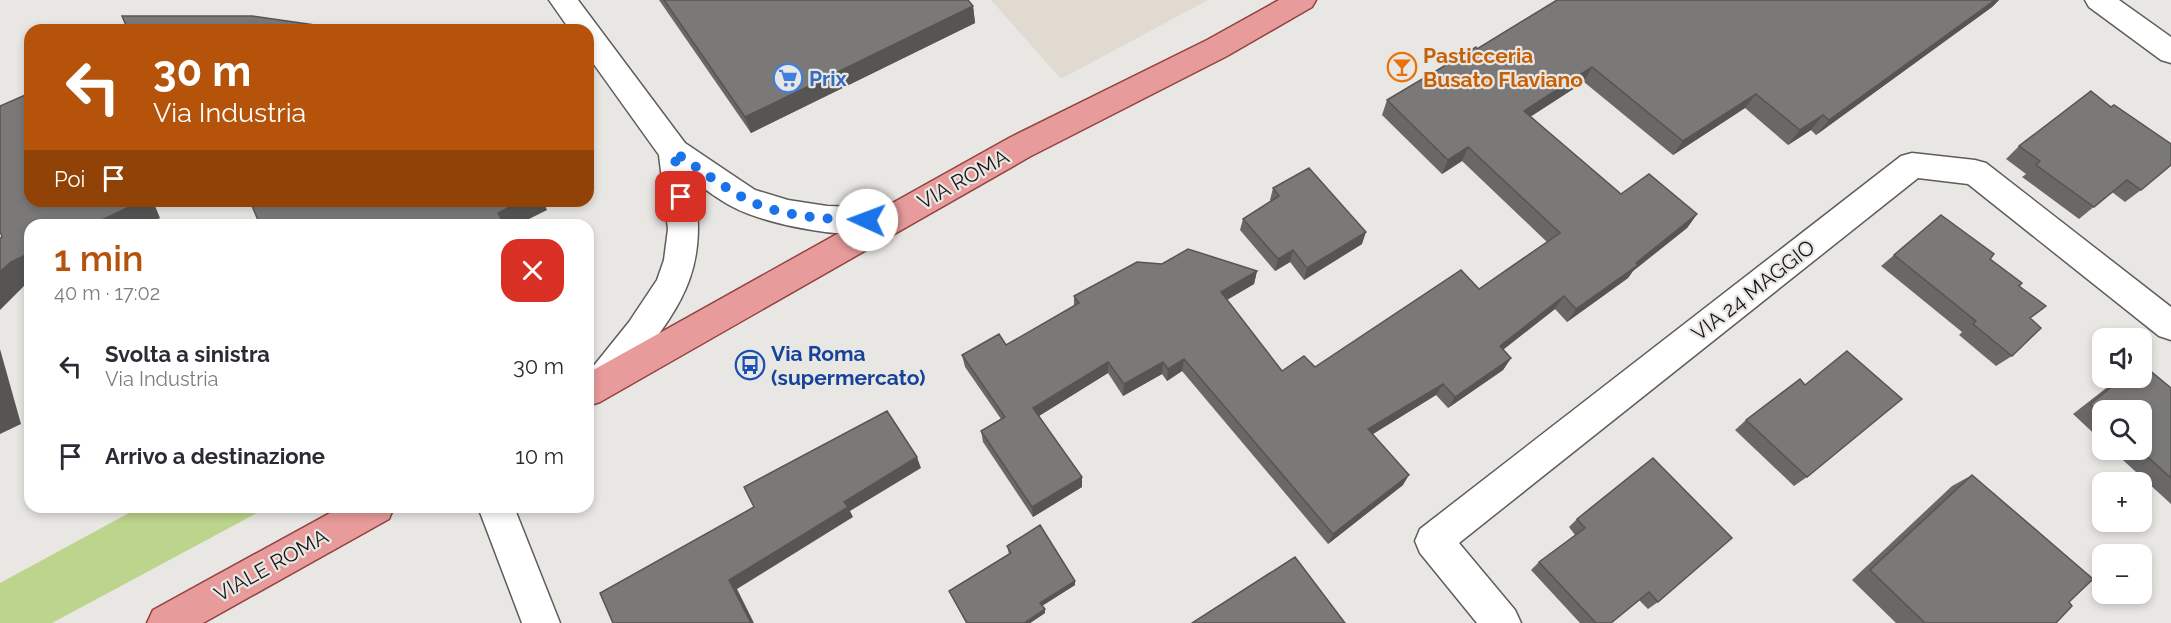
<!DOCTYPE html>
<html lang="it">
<head>
<meta charset="utf-8">
<style>
	:root { --surface:#fff; --page:#f7f7f7; --text:#2b2b33; --muted:#7c7c81; --accent:#b45309 }
	body { margin:0; font-family:Raleway,sans-serif; background:var(--page); color:var(--text); height:100vh; display:flex; flex-direction:column; font-size:22px; white-space:nowrap }
	* { box-sizing:border-box; margin:0 }
	p { font-size:20px; color:var(--muted) }
	.icon { flex:none; width:33px; height:33px; fill:none; stroke:currentColor; stroke-width:2; stroke-linecap:round; stroke-linejoin:round }
	.map { position:relative; flex:1; overflow:hidden }
	.drawer { position:absolute; left:24px; top:219px; width:570px; height:294px; display:flex; flex-direction:column; background:var(--surface); border-radius:18px; box-shadow:0 3px 9px #0003 }
	.drawer>* { flex:none }
	.top-card { position:absolute; left:24px; top:24px; width:570px; height:183px; border-radius:18px; box-shadow:0 3px 9px #0003; background:#b45309; color:#fff; overflow:hidden }
	.fabs { position:absolute; left:2092px; top:328px; display:grid; gap:12px }
	.fabs a { display:grid; place-items:center; width:60px; height:60px; border-radius:12px; background:var(--surface); box-shadow:0 3px 9px #0003; font-size:30px }
	.pin { position:absolute; display:grid; place-items:center; width:51px; height:51px; color:#fff; margin:-26px; border-radius:12px; box-shadow:0 3px 9px #0006 }
	.me { position:absolute; width:66px; margin:-33px; rotate:272deg; stroke-linejoin:round; filter:drop-shadow(0 0 4px #0008) }
	.turn { display:flex; align-items:center; gap:21px; height:126px; padding:0 30px; font-size:27px }
	.turn .icon { width:78px; height:78px; stroke-width:2.5 }
	.turn b { display:block; font-size:42px; line-height:51px }
	.then { display:flex; align-items:center; height:57px; padding:0 30px; background:#0003; gap:12px; font-size:22px }
	.round { display:grid; place-items:center; flex:none; width:63px; height:63px; border-radius:18px; background:var(--page) }
	.overview { display:flex; align-items:center; justify-content:space-between; height:102px; padding:0 30px }
	h1 { font-size:36px; font-weight:600; line-height:45px; color:var(--accent) }
	ul { padding:0; list-style:none }
	li { display:flex; align-items:center; gap:18px; height:90px; padding:0 30px }
	li div { flex:1 }
	li b { display:block; font-size:22px }
	li em { font-style:normal }
	.map>svg:first-child { display:block }
	.built { fill:#e1dad1 }
	.green { fill:#bdd48c }
	.lines { fill:none; stroke-linecap:round; stroke-linejoin:round }
	.minor-casing { stroke:#5f5d5b; stroke-width:3 }
	.major-casing { stroke:#944240; stroke-width:3 }
	.minor { fill:#fff; fill-rule:evenodd }
	.major { fill:#e79b9a; fill-rule:evenodd }
	.wall { fill:#6a6866 }
	.shaded-wall { fill:#565553 }
	.building { fill:#7b7977; stroke:#565553; stroke-width:1.5 }
	.route { stroke:#1a73e8; stroke-width:10; stroke-dasharray:0 18 }
	.labels { text-anchor:middle; dominant-baseline:central; stroke-width:4.5; stroke-linejoin:round; paint-order:stroke }
	.food-label { font-size:21px; font-weight:bold; fill:#c56008; stroke:#e9e7e4; text-anchor:start }
	.shop-label { font-size:21px; font-weight:bold; fill:#366cbe; stroke:#e9e7e4; text-anchor:start }
	.street-label { font-size:21px; fill:#181716; stroke:#e9e7e4 }
	.transit-label { font-size:21px; font-weight:bold; fill:#164399; stroke:#e9e7e4; text-anchor:start }
</style>
</head>
<body>
<div class="map">
<svg width="2171" height="623" viewBox="0 0 2171 623">
	<rect width="100%" height="100%" fill="#e9e7e4"/>
	<path class="built" d="M 991,0 L 1208,0 L 1061,79 Z"/>
	<path class="green" d="M 140,507 L 268,507 L 52,623 L 0,623 L 0,583 Z"/>
	<g class="lines">
		<g class="minor-casing">
			<path id="minor" d="M 549,0 L 578,0 L 685,143 L 731,174 L 755,190 L 788,200 L 827,206 L 888,208 L 899,212 L 904,221 L 899,230 C 862,243 768,226 733,207 C 719,200 707,190 694,182 C 707,265 688,298 637,363 C 626,377 617,394 599,400 L 588,396 L 588,373 L 629,322 L 657,280 L 664,260 L 668,229 L 659,155 L 588,56 L 588,30 L 570,30 Z
				M 2085,0 L 2119,0 L 2171,37 L 2171,63 L 2161,60 L 2089,7 Z
				M 1912,153 L 1975,160 L 1986,163 L 2171,307 L 2171,340 L 2159,336 L 1968,184 L 1918,178 L 1459,543 L 1515,610 L 1521,623 L 1477,623 L 1420,553 L 1415,541 L 1420,529 L 1901,156 Z
				M 478,507 L 514,507 L 560,623 L 522,623 Z"/>
		</g>
		<g class="major-casing">
			<path id="major" d="M 1279,0 L 1316,0 L 1312,7 L 1227,56 L 1031,156 L 600,402 L 588,406 L 588,373 L 1009,138 L 1207,40 Z
				M 341,507 L 394,507 L 389,519 L 203,623 L 147,623 L 153,610 Z"/>
		</g>
		<use href="#minor" class="minor"/>
		<use href="#major" class="major"/>
	</g>
	<path class="wall" d="M 659,0 L 968,0 L 973,6 L 975,23 L 751,133 Z
		M 1557,0 L 1999,0 L 1992,7 L 1816,135 L 1811,130 L 1788,145 L 1745,108 L 1673,155 L 1584,82 L 1530,117 L 1621,194 L 1697,214 L 1687,228 L 1633,271 L 1628,278 L 1567,322 L 1555,309 L 1503,350 L 1511,358 L 1503,370 L 1448,408 L 1436,395 L 1373,434 L 1403,485 L 1328,544 L 1182,371 L 1167,381 L 1162,374 L 1123,396 L 1108,373 L 1039,416 L 1082,477 L 1082,487 L 1033,517 L 983,442 L 981,431 L 1001,419 L 965,367 L 962,355 L 1006,345 L 1074,306 L 1074,296 L 1257,271 L 1254,284 L 1227,300 L 1282,371 L 1315,367 L 1479,289 L 1547,242 L 1462,161 L 1442,174 L 1382,115 L 1387,100 L 1477,49 Z
		M 2091,91 L 2141,190 L 2125,202 L 2112,192 L 2079,219 L 2022,177 L 2026,174 L 2006,159 L 2019,146 Z
		M 1273,188 L 1362,244 L 1304,280 L 1290,262 L 1275,271 L 1240,230 L 1243,219 L 1271,201 L 1270,200 Z
		M 1894,255 L 1990,259 L 2019,286 L 2030,318 L 2012,356 L 1996,366 L 1959,335 L 1962,332 L 1881,266 Z
		M 2119,378 L 2142,378 L 2171,388 L 2171,504 L 2112,450 L 2142,450 L 2103,411 L 2103,442 L 2073,414 Z
		M 1746,420 L 1807,477 L 1794,486 L 1735,430 Z
		M 1653,458 L 1658,602 L 1648,609 L 1639,600 L 1611,623 L 1580,623 L 1531,570 L 1539,562 L 1575,535 L 1569,527 L 1577,519 Z
		M 1972,475 L 2069,602 L 2056,623 L 1896,623 L 1852,580 L 1952,486 Z
		M 1007,546 L 1075,585 L 1042,606 L 1045,609 L 1045,613 L 1030,623 L 966,623 L 949,591 L 1009,554 Z"/>
	<path class="shaded-wall" d="M 1995,0 L 1999,0 L 1992,7 L 1816,135 L 1829,120 Z
		M 973,6 L 975,23 L 751,133 L 745,117 Z
		M 1592,67 L 1584,82 L 1516,126 L 1524,111 Z
		M 1756,94 L 1745,108 L 1673,155 L 1683,141 Z
		M 1823,115 L 1811,130 L 1788,145 L 1800,130 Z
		M 1468,147 L 1462,161 L 1442,174 L 1448,160 Z
		M 140,201 L 153,201 L 160,218 L 146,225 L 91,225 Z
		M 521,201 L 543,201 L 547,210 L 517,225 L 504,225 L 498,213 Z
		M 1697,214 L 1687,228 L 1633,271 L 1628,278 L 1567,322 L 1576,309 Z
		M 1366,232 L 1362,244 L 1304,280 L 1307,268 Z
		M 1293,250 L 1290,262 L 1275,271 L 1278,259 Z
		M 30,253 L 30,280 L 0,310 L 0,272 L 11,262 Z
		M 1257,271 L 1254,284 L 1218,305 L 1221,292 Z
		M 1564,296 L 1555,309 L 1492,358 L 1500,346 Z
		M 0,349 L 21,424 L 0,434 Z
		M 1511,358 L 1503,370 L 1448,408 L 1455,397 Z
		M 1184,359 L 1182,371 L 1167,381 L 1168,369 Z
		M 1108,362 L 1108,373 L 1034,419 L 1033,408 Z
		M 1163,362 L 1162,374 L 1123,396 L 1124,384 Z
		M 1443,384 L 1436,395 L 1363,440 L 1368,429 Z
		M 917,457 L 921,468 L 850,511 L 853,517 L 737,589 L 754,623 L 751,623 L 729,580 L 844,502 Z
		M 1409,475 L 1403,485 L 1328,544 L 1333,534 Z
		M 1082,477 L 1082,487 L 1033,517 L 1032,507 Z
		M 1075,581 L 1075,585 L 1040,607 L 1040,603 Z
		M 1045,609 L 1045,613 L 1030,623 L 1024,623 Z"/>
	<path class="building" d="M 664,0 L 968,0 L 973,6 L 745,117 Z
		M 1557,0 L 1995,0 L 1829,120 L 1823,115 L 1800,130 L 1756,94 L 1683,141 L 1592,67 L 1524,111 L 1621,194 L 1649,174 L 1697,214 L 1636,263 L 1638,265 L 1576,309 L 1564,296 L 1500,346 L 1511,358 L 1455,397 L 1443,384 L 1368,429 L 1409,475 L 1333,534 L 1184,359 L 1168,369 L 1163,362 L 1124,384 L 1108,362 L 1033,408 L 1082,477 L 1032,507 L 981,431 L 1005,417 L 962,355 L 999,334 L 1006,345 L 1079,303 L 1074,296 L 1137,262 L 1162,264 L 1188,249 L 1257,271 L 1221,292 L 1282,371 L 1304,356 L 1315,367 L 1461,270 L 1479,289 L 1560,233 L 1468,147 L 1448,160 L 1387,100 L 1476,47 L 1477,49 Z
		M 122,16 L 252,16 L 350,30 L 128,30 Z
		M 2091,91 L 2111,107 L 2114,105 L 2171,144 L 2171,165 L 2141,190 L 2127,180 L 2094,207 L 2036,165 L 2040,161 L 2019,146 Z
		M 30,93 L 30,201 L 140,201 L 140,202 L 91,225 L 30,225 L 30,253 L 11,262 L 0,272 L 0,238 L 2,237 L 0,231 L 0,106 Z
		M 1309,168 L 1366,232 L 1307,268 L 1293,250 L 1278,259 L 1243,219 L 1279,196 L 1273,188 Z
		M 250,201 L 521,201 L 498,213 L 504,225 L 260,225 Z
		M 1941,215 L 1994,254 L 1990,259 L 2022,283 L 2019,286 L 2046,306 L 2030,318 L 2041,328 L 2012,356 L 1973,324 L 1976,321 L 1894,255 Z
		M 1847,351 L 1902,399 L 1807,477 L 1746,420 L 1800,379 L 1805,385 Z
		M 2142,364 L 2171,388 L 2171,478 L 2140,450 L 2142,450 L 2142,411 L 2103,411 L 2103,416 L 2090,404 L 2123,378 L 2142,378 Z
		M 887,411 L 917,457 L 844,502 L 848,507 L 729,580 L 751,623 L 613,623 L 600,593 L 754,507 L 744,487 Z
		M 1653,458 L 1732,538 L 1658,602 L 1649,592 L 1611,623 L 1596,623 L 1539,562 L 1585,528 L 1577,519 Z
		M 1972,475 L 2093,579 L 2069,602 L 2072,606 L 2056,623 L 1925,623 L 1870,570 Z
		M 1040,525 L 1075,581 L 1040,603 L 1045,609 L 1024,623 L 967,623 L 949,591 L 1011,553 L 1007,546 Z
		M 1295,557 L 1345,623 L 1192,623 Z"/>
	<g class="lines">
		<path class="route" d="M 681,197 L 674,152 C 697,167 720,185 744,198 C 782,218 826,219 867,220"/>
	</g>
	<defs>
		<g id="bar-ring" transform="scale(1.5)"><circle r="9.5" fill="#e9e7e4" stroke="#e8710a" stroke-width="1.5"/><path d="M-6-5H6L.8 .8V4.5H3.5V6h-7V4.5H-.8V.8Z" fill="#e8710a"/></g>
		<g id="supermarket-ring" transform="scale(1.5)"><circle r="9.5" fill="#e9e7e4" stroke="#3f7fe0" stroke-width="1.5"/><path d="M-6-5.5h2.5l.6 2H6L4.5 2H-2.5L-4.4-4H-6ZM-1.5 3.2a1.3 1.3 0 1 0 .1 0ZM3 3.2a1.3 1.3 0 1 0 .1 0Z" fill="#3f7fe0"/></g>
		<g id="bus-ring" transform="scale(1.5)"><circle r="9.5" fill="#e9e7e4" stroke="#1a4fb4" stroke-width="1.5"/><path d="M-5-6H5V4H4V6H2V4H-2V6H-4V4H-5ZM-3.5-4V0h7V-4ZM-3.5 1.2v1.5H-2V1.2ZM2 1.2v1.5H3.5V1.2Z" fill="#1a4fb4"/></g>
	</defs>
	<g fill-rule="evenodd">
		<use href="#bar-ring" x="1402" y="67"/>
		<use href="#supermarket-ring" x="788" y="78"/>
		<use href="#bus-ring" x="750" y="365"/>
	</g>
	<g class="labels">
		<g class="food-label">
			<text x="1423" y="55">Pasticceria<tspan x="1423" dy="24">Busato Flaviano</tspan></text>
		</g>
		<g class="shop-label">
			<text x="809" y="78">Prix</text>
		</g>
		<g class="street-label">
			<text transform="translate(963 179) rotate(-29)">VIA ROMA</text>
			<text transform="translate(1753 290) rotate(-38)">VIA 24 MAGGIO</text>
			<text transform="translate(271 565) rotate(-29)">VIALE ROMA</text>
		</g>
		<g class="transit-label">
			<text x="771" y="353">Via Roma<tspan x="771" dy="24">(supermercato)</tspan></text>
		</g>
	</g>
</svg>
<div class="fabs">
<a><svg class="icon" aria-label="sound" viewBox="0 0 24 24"><path d="M4 9h4l5-4v14l-5-4H4zM17 9q2 3 0 6"/></svg></a>
<a><svg class="icon" aria-label="search" viewBox="0 0 24 24"><circle cx="10" cy="10" r="6"/><path d="M15 15l6 6"/></svg></a>
<a>+</a>
<a>−</a>
</div>
<div class="pin" style="left:681px;top:197px;background:#d93025"><svg class="icon" aria-label="arrive" viewBox="0 0 24 24"><path d="M6 21V4h12l-3 4 3 4H6"/></svg></div>
<svg class="me" style="left:867px;top:220px" viewBox="-20 -20 40 40"><circle r="19" fill="#fff"/><path d="M0-13L10 11 0 6-10 11z" fill="#1a73e8"/></svg>
<div class="top-card">
<div class="turn"><svg class="icon" aria-label="left" viewBox="0 0 24 24"><path d="M17 20v-9H6M10 6l-5 5 5 5"/></svg><div><b>30 m</b>Via Industria</div></div>
<div class="then">Poi<svg class="icon" aria-label="arrive" viewBox="0 0 24 24"><path d="M6 21V4h12l-3 4 3 4H6"/></svg></div>
</div>
<section class="drawer">
<div class="overview"><div><h1>1 min</h1><p>40 m · 17:02</p></div><a class="round" style="background:#d93025;color:#fff"><svg class="icon" aria-label="close" viewBox="0 0 24 24"><path d="M6 6l12 12M18 6L6 18"/></svg></a></div>
<ul>
<li><svg class="icon" aria-label="left" viewBox="0 0 24 24"><path d="M17 20v-9H6M10 6l-5 5 5 5"/></svg><div><b>Svolta a sinistra</b><p>Via Industria</p></div><em>30 m</em></li>
<li><svg class="icon" aria-label="arrive" viewBox="0 0 24 24"><path d="M6 21V4h12l-3 4 3 4H6"/></svg><div><b>Arrivo a destinazione</b></div><em>10 m</em></li>
</ul>
</section>
</div>
</body>
</html>
